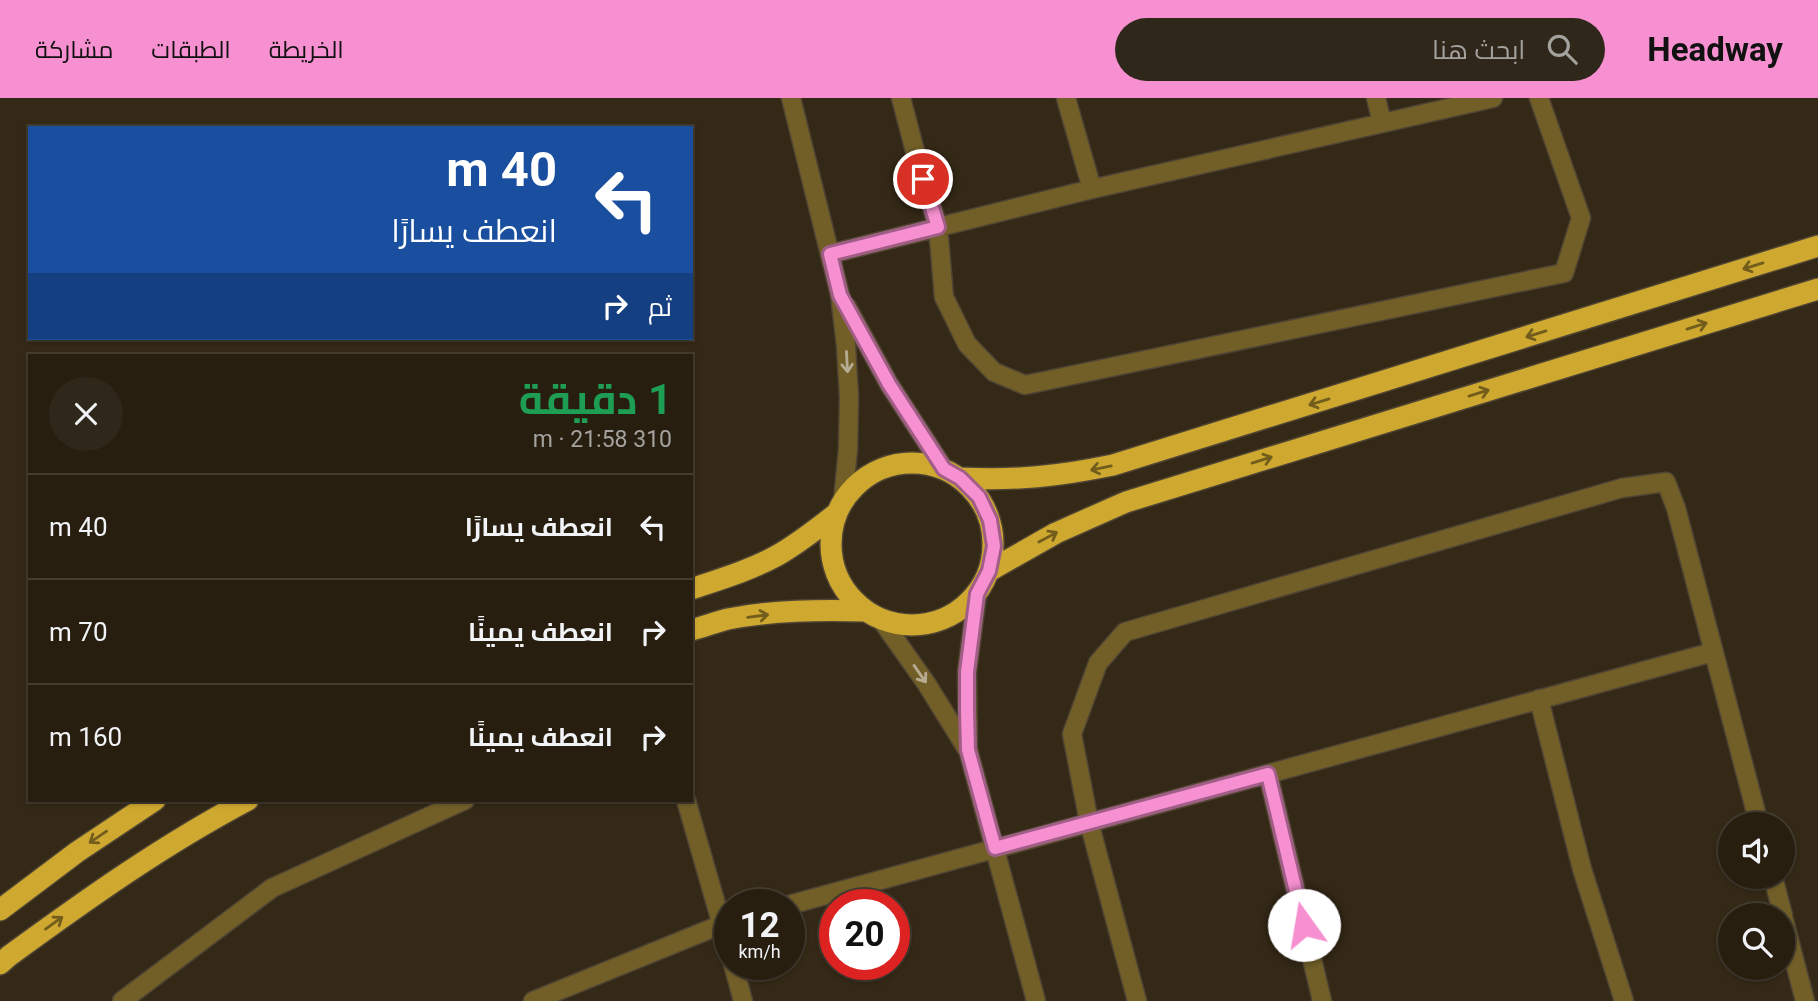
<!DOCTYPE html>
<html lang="ar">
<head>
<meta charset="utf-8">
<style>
	:root { --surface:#271e10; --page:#2f2719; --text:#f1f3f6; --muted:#a4a29f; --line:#433c30; --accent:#f690d0 }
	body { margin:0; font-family:Roboto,Cairo,sans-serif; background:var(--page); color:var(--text); direction:rtl; height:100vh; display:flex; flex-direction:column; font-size:26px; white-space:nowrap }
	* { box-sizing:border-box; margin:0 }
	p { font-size:23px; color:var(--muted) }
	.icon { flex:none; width:38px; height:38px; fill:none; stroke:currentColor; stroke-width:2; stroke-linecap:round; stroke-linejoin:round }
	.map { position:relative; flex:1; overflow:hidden; direction:ltr }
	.drawer { position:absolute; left:28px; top:256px; width:665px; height:448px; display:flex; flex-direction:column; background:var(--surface); border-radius:0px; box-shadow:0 2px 5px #0004,0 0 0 2px var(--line); direction:rtl }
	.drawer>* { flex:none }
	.hud { position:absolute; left:28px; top:28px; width:665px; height:214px; border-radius:0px; box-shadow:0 2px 5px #0004,0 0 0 2px var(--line); direction:rtl; background:#1a4fa0; color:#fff; overflow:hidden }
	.fabs { position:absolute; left:1718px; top:714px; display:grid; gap:14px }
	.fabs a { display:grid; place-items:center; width:77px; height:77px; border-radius:50%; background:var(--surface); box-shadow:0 2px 5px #0004,0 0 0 2px var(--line); font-size:35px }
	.speed { position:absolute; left:714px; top:791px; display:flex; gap:14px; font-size:35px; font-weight:700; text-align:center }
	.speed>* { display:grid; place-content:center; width:91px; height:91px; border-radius:50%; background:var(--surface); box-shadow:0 2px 5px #0004,0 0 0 2px var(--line); line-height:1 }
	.speed small { font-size:18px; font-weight:400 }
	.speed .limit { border:10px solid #d22; background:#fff; color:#111 }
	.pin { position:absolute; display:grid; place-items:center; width:60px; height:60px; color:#fff; margin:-30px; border:4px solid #fff; border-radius:50%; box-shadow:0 2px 7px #0007 }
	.me { position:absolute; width:77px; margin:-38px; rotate:347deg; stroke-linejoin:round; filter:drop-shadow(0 0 5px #0008) }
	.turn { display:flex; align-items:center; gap:24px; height:147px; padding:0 21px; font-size:32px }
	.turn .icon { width:91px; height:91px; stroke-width:2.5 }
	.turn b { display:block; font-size:49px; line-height:60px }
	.then { display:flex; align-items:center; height:66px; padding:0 21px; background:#0003; gap:14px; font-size:26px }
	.round { display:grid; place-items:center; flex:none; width:74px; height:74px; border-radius:37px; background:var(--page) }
	.head { display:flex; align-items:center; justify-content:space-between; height:119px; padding:0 21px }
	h1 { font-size:42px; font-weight:700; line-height:52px; color:#1e9e55 }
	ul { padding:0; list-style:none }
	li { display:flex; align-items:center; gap:21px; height:105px; padding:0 21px; border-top:2px solid var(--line) }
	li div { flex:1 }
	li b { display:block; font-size:26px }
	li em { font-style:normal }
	header { display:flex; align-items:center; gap:42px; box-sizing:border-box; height:98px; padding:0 35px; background:var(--accent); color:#111 }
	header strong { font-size:33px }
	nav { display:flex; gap:38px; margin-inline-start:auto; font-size:24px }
	.search { width:490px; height:63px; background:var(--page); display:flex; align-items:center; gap:18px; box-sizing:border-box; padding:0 24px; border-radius:38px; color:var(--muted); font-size:26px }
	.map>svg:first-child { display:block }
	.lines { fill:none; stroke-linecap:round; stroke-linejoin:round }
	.minor-casing { stroke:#4f4433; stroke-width:21 }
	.highway-casing { stroke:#4f4433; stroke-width:24 }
	.minor { stroke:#725f28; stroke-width:18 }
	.highway { stroke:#cea82f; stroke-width:21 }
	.oneway { stroke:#725d1c }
	.oneway2 { stroke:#b7ab91 }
	.route-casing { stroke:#a05e87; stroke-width:18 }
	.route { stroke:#f690d0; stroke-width:12 }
</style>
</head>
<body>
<header>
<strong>Headway</strong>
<div class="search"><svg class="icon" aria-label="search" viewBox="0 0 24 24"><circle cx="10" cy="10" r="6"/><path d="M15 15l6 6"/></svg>ابحث هنا</div>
<nav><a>الخريطة</a><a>الطبقات</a><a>مشاركة</a></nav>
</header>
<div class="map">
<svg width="1818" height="903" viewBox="0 0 1818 903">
	<rect width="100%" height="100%" fill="#342816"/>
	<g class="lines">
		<defs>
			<path id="minor" d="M791,0L840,197L846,248L849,299L848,351L843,402
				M901,0L916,57L938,129L944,199L967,246L994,274L1025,287L1564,175L1581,120L1539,0
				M1066,0L1092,91
				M1376,0L1382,25
				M830,156L1092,91L1493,0
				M847,209L889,286L944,371
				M977,496L967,574L968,652L1036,903
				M880,520L926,585L967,651
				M1539,601L1582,771L1624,903
				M1268,676L1322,903
				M686,702L730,855
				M1773,779L1783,817
				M789,807L1713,554
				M1783,819L1805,903
				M733,866L743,903
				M122,903L272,790L465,702
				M533,903L730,823
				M1137,903L1089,724L1072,636L1098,565L1125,534L1622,390L1666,384L1676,410L1759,726"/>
			<path id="highway" d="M831 446a81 81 0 1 1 162 0a81 81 0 1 1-162 0Z
				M960,380C1014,383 1060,378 1113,367L1818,148
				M989,473L1056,435L1126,404L1818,191
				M691,491C721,481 751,472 778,457C799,445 818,430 837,415
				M691,532C703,529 716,524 728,521C773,512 820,512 866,513
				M0,812L77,754L155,702
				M0,866L9,858C87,801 163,747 248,702"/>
		</defs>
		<use href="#minor" class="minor-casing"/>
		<use href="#highway" class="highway-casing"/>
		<use href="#minor" class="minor"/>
		<use href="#highway" class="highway"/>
	</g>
	<defs><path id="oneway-shaft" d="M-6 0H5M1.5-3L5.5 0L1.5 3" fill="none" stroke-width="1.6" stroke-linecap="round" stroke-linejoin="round" transform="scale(1.75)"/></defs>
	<g class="oneway">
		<use href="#oneway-shaft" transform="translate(1753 168) rotate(163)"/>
		<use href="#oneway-shaft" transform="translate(1697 228) rotate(-17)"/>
		<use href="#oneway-shaft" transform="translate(1536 236) rotate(163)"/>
		<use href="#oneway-shaft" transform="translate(1479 295) rotate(-17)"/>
		<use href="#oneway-shaft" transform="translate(1319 304) rotate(163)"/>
		<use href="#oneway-shaft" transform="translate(1262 362) rotate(-17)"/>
		<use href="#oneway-shaft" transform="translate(1101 370) rotate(168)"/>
		<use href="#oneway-shaft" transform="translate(1048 439) rotate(-28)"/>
		<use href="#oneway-shaft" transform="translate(758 518) rotate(-7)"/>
		<use href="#oneway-shaft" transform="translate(98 739) rotate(146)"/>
		<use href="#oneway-shaft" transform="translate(54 825) rotate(-36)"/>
	</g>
	<g class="oneway2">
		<use href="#oneway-shaft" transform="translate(847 264) rotate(87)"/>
		<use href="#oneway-shaft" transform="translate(920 576) rotate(55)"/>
	</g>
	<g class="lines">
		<defs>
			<path id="route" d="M923,81L938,129L830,156L840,197L889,286L944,371L960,380L979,399L990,422L994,448L989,473L977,496L967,574V613L968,652L995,750L1268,676L1304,827"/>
		</defs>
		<use href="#route" class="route-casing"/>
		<use href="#route" class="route"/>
	</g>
</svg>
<div class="fabs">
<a><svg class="icon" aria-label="sound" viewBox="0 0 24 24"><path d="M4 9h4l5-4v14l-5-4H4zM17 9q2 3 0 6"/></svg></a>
<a><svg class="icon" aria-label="search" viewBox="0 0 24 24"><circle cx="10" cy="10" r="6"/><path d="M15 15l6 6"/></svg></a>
</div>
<div class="speed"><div>12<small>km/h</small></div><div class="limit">20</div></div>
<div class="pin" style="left:923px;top:81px;background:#d93025"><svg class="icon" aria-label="arrive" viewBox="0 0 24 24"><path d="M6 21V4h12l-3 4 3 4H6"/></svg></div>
<svg class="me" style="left:1304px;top:827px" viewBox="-20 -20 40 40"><circle r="19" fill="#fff"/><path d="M0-13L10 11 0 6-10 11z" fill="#f690d0"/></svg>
<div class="hud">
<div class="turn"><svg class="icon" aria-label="left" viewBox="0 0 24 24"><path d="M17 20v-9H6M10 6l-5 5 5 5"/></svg><div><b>40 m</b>انعطف يسارًا</div></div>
<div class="then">ثم<svg class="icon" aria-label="right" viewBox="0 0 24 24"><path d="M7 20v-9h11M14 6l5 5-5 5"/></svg></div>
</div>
<section class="drawer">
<div class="head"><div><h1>1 دقيقة</h1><p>310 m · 21:58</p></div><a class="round"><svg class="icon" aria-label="close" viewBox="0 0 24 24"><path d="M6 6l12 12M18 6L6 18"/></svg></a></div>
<ul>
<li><svg class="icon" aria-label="left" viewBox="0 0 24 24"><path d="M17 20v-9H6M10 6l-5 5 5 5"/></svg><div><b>انعطف يسارًا</b></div><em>40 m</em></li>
<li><svg class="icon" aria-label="right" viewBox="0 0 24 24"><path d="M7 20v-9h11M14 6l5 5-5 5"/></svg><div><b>انعطف يمينًا</b></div><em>70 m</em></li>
<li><svg class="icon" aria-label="right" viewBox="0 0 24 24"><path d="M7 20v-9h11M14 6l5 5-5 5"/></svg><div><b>انعطف يمينًا</b></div><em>160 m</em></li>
</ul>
</section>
</div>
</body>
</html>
